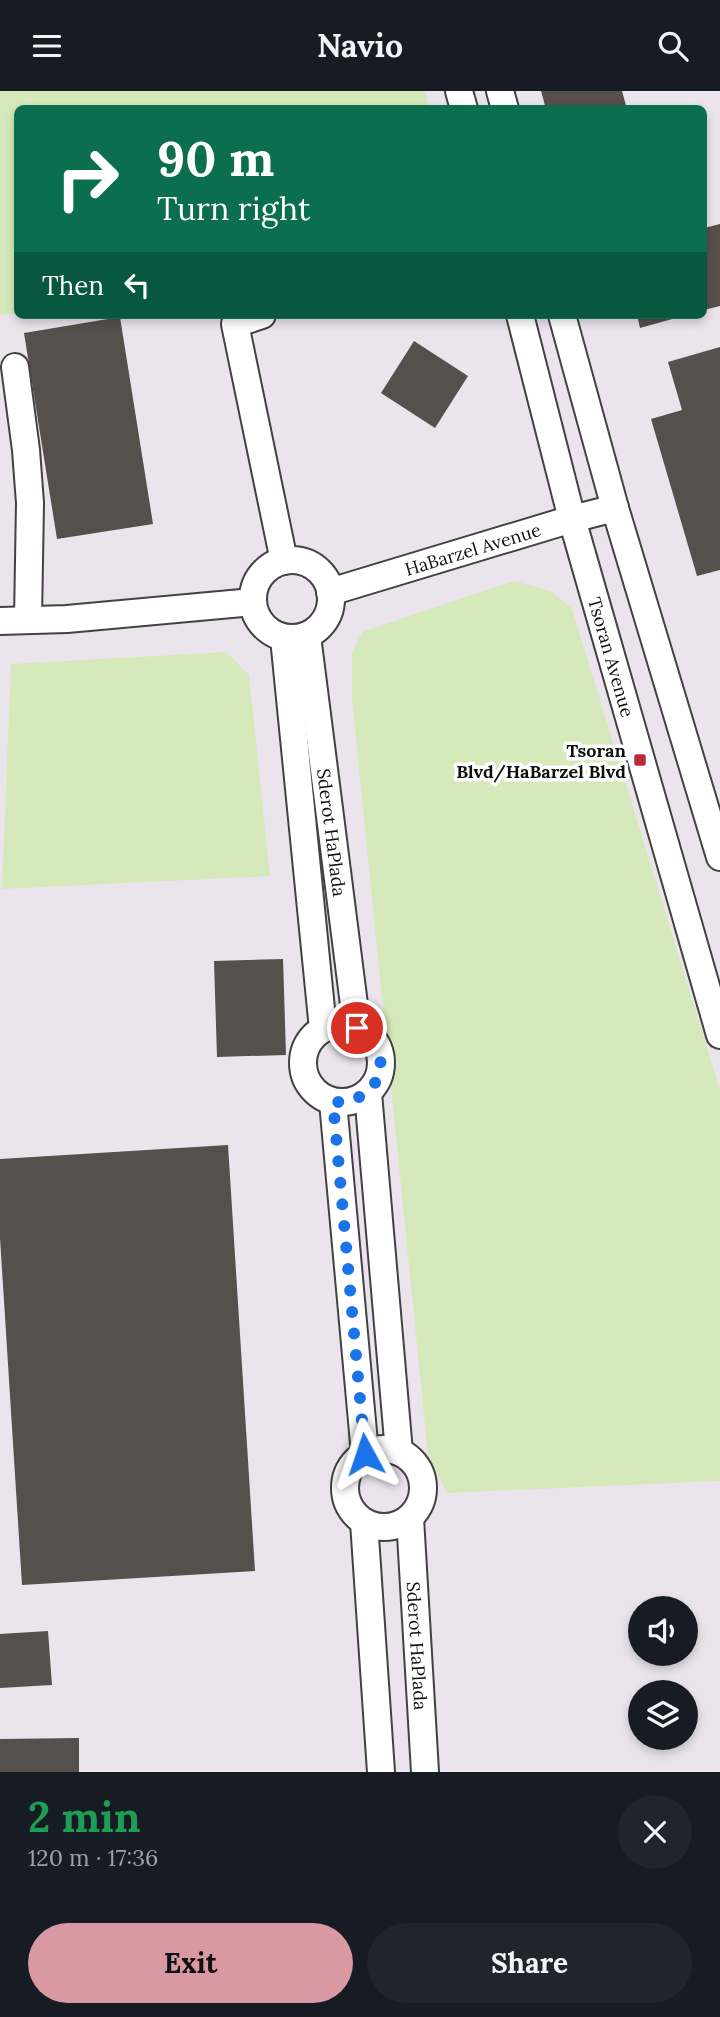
<!DOCTYPE html>
<html lang="en">
<head>
<meta charset="utf-8">
<style>
	:root { --surface:#171b24; --page:#20242c; --text:#f1f3f6; --muted:#9ea1a6; --accent:#d999a2 }
	body { margin:0; font-family:Lora,serif; background:var(--page); color:var(--text); height:100vh; display:flex; flex-direction:column; font-size:26px; white-space:nowrap }
	* { box-sizing:border-box; margin:0 }
	p { font-size:23px; color:var(--muted) }
	.icon { flex:none; width:38px; height:38px; fill:none; stroke:currentColor; stroke-width:2; stroke-linecap:round; stroke-linejoin:round }
	.map { position:relative; height:1681px; overflow:hidden }
	.sheet { display:flex; flex-direction:column; background:var(--surface); flex:1 }
	.sheet>* { flex:none }
	.hud { position:absolute; left:14px; top:14px; width:693px; height:214px; border-radius:10px; box-shadow:0 4px 10px #0003; background:#0b6e4f; color:#fff; overflow:hidden }
	.tools { position:absolute; left:628px; top:1505px; display:grid; gap:14px }
	.tools a { display:grid; place-items:center; width:70px; height:70px; border-radius:50%; background:var(--surface); box-shadow:0 4px 10px #0003; font-size:35px }
	.pin { position:absolute; display:grid; place-items:center; width:60px; height:60px; color:#fff; margin:-30px; border:4px solid #fff; border-radius:50%; box-shadow:0 2px 7px #0007 }
	.me { position:absolute; width:77px; margin:-38px; rotate:355deg; stroke-linejoin:round; filter:drop-shadow(0 0 5px #0008) }
	.turn { display:flex; align-items:center; gap:24px; height:147px; padding:0 28px; font-size:32px }
	.turn .icon { width:91px; height:91px; stroke-width:2.5 }
	.turn b { display:block; font-size:49px; line-height:60px }
	.then { display:flex; align-items:center; height:66px; padding:0 28px; background:#0003; gap:14px; font-size:26px }
	.round { display:grid; place-items:center; flex:none; width:74px; height:74px; border-radius:37px; background:var(--page) }
	.headline { display:flex; align-items:center; justify-content:space-between; height:119px; padding:0 28px }
	h1 { font-size:42px; font-weight:800; line-height:52px; color:#1e9e55 }
	.button { display:flex; gap:14px; margin-top:auto; padding:14px 28px }
	.button a { flex:1; height:80px; border-radius:42px; background:var(--accent); color:#111; font-size:28px; font-weight:800; line-height:80px; text-align:center }
	.button a+a { background:var(--page); color:var(--text) }
	header { display:flex; justify-content:space-between; align-items:center; height:91px; padding:0 28px; background:var(--surface); font-size:32px; font-weight:800 }
	.map>svg:first-child { display:block }
	.industrial { fill:#ebe4ed; fill-rule:evenodd }
	.green { fill:#d6e9bb }
	.building { fill:#574f4b }
	.lines { fill:none; stroke-linecap:round; stroke-linejoin:round }
	.minor-casing { stroke:#424242; stroke-width:30 }
	.minor { stroke:#fff; stroke-width:26 }
	.route { stroke:#1a73e8; stroke-width:12; stroke-dasharray:0 21.6 }
	.poi-dot { fill:#bc2a3b; stroke:#fff; stroke-width:2.5 }
	.labels { text-anchor:middle; dominant-baseline:central; stroke-width:7; stroke-linejoin:round; paint-order:stroke }
	.street-label { font-size:18px; fill:#0f0f0f; stroke:#fff }
	.poi-label { font-size:18px; font-weight:bold; fill:#0f0f0f; stroke:#fff; text-anchor:end }
</style>
</head>
<body>
<header><svg class="icon" aria-label="menu" viewBox="0 0 24 24"><path d="M4 6h16M4 12h16M4 18h16"/></svg>Navio<svg class="icon" aria-label="search" viewBox="0 0 24 24"><circle cx="10" cy="10" r="6"/><path d="M15 15l6 6"/></svg></header>
<div class="map">
<svg width="720" height="1681" viewBox="0 0 720 1681">
	<rect width="100%" height="100%" fill="#fffbf1"/>
	<path class="industrial" d="M0,0H720V1681H0ZM18,18H704V224H18ZM640,1517H686V1563H640ZM640,1601H686V1647H640Z"/>
	<path class="green" d="M0,0H425L429,17L18,18L17,222L0,224Z
		M514,490L551,500L572,518L720,999V1390L447,1402L428,1364L352,608V562L362,541Z
		M227,561L249,584L270,785L2,798L11,573Z"/>
	<path class="building" d="M541,0H622L627,18H546Z
		M720,133V215L704,219V137Z
		M637,224H683V225L640,237Z
		M120,226L153,433L57,448L24,242Z
		M414,250L468,285L435,337L381,302Z
		M720,256V479L697,485L651,328L682,319L668,271Z
		M283,868L286,964L217,966L214,870Z
		M228,1054L255,1480L22,1494L0,1147V1068Z
		M48,1540L52,1594L0,1597V1543Z
		M79,1647V1681H0V1648Z"/>
	<g class="lines">
		<defs>
			<g id="minor">
				<path d="M459,0L464,18"/>
				<path d="M500,0L505,18"/>
				<path d="M262,224L235,233L284,470"/>
				<path id="s1" d="M520,224L572,428L720,944"/>
				<path d="M562,224L615,417L720,766"/>
				<path d="M15,276L26,359L30,412L28,529"/>
				<circle cx="292" cy="508" r="39"/>
				<path id="s2" d="M330,501L572,428L615,417"/>
				<path d="M0,530L67,528L253,511"/>
				<path id="s3" d="M307,545L357,937"/>
				<path d="M284,547L323,938"/>
				<circle cx="342" cy="972" r="39"/>
				<path d="M368,1002L399,1361"/>
				<path d="M333,1011L365,1363"/>
				<circle cx="384" cy="1397" r="39"/>
				<path id="s4" d="M410,1427L425,1681"/>
				<path d="M364,1431L381,1681"/>
			</g>
		</defs>
		<use href="#minor" class="minor-casing"/>
		<use href="#minor" class="minor"/>
	</g>
	<g class="lines">
		<path class="route" d="M357,937C399,962 381,1013 333,1011L365,1363"/>
	</g>
	<rect class="poi-dot" x="633" y="662" width="14" height="14" rx="3.5"/>
	<g class="labels">
		<g class="street-label">
			<text stroke="none"><textPath href="#s2" startOffset="149">HaBarzel Avenue</textPath></text>
			<text stroke="none"><textPath href="#s1" startOffset="354">Tsoran Avenue</textPath></text>
			<text stroke="none"><textPath href="#s3" startOffset="198">Sderot HaPlada</textPath></text>
			<text stroke="none"><textPath href="#s4" startOffset="128">Sderot HaPlada</textPath></text>
		</g>
		<g class="poi-label">
			<text x="626" y="659">Tsoran<tspan x="626" dy="21">Blvd/HaBarzel Blvd</tspan></text>
		</g>
	</g>
</svg>
<div class="tools">
<a><svg class="icon" aria-label="sound" viewBox="0 0 24 24"><path d="M4 9h4l5-4v14l-5-4H4zM17 9q2 3 0 6"/></svg></a>
<a><svg class="icon" aria-label="layers" viewBox="0 0 24 24"><path d="M12 4l9 5-9 5-9-5zM3 14l9 5 9-5"/></svg></a>
</div>
<div class="pin" style="left:357px;top:937px;background:#d93025"><svg class="icon" aria-label="arrive" viewBox="0 0 24 24"><path d="M6 21V4h12l-3 4 3 4H6"/></svg></div>
<svg class="me" style="left:365px;top:1363px" viewBox="-20 -20 40 40"><path d="M0-17L14 15 0 8-14 15z" fill="#1a73e8" stroke="#fff" stroke-width="4"/></svg>
<div class="hud">
<div class="turn"><svg class="icon" aria-label="right" viewBox="0 0 24 24"><path d="M7 20v-9h11M14 6l5 5-5 5"/></svg><div><b>90 m</b>Turn right</div></div>
<div class="then">Then<svg class="icon" aria-label="left" viewBox="0 0 24 24"><path d="M17 20v-9H6M10 6l-5 5 5 5"/></svg></div>
</div>
</div>
<section class="sheet">
<div class="headline"><div><h1>2 min</h1><p>120 m · 17:36</p></div><a class="round"><svg class="icon" aria-label="close" viewBox="0 0 24 24"><path d="M6 6l12 12M18 6L6 18"/></svg></a></div>
<div class="button"><a>Exit</a><a>Share</a></div>
</section>
</body>
</html>
